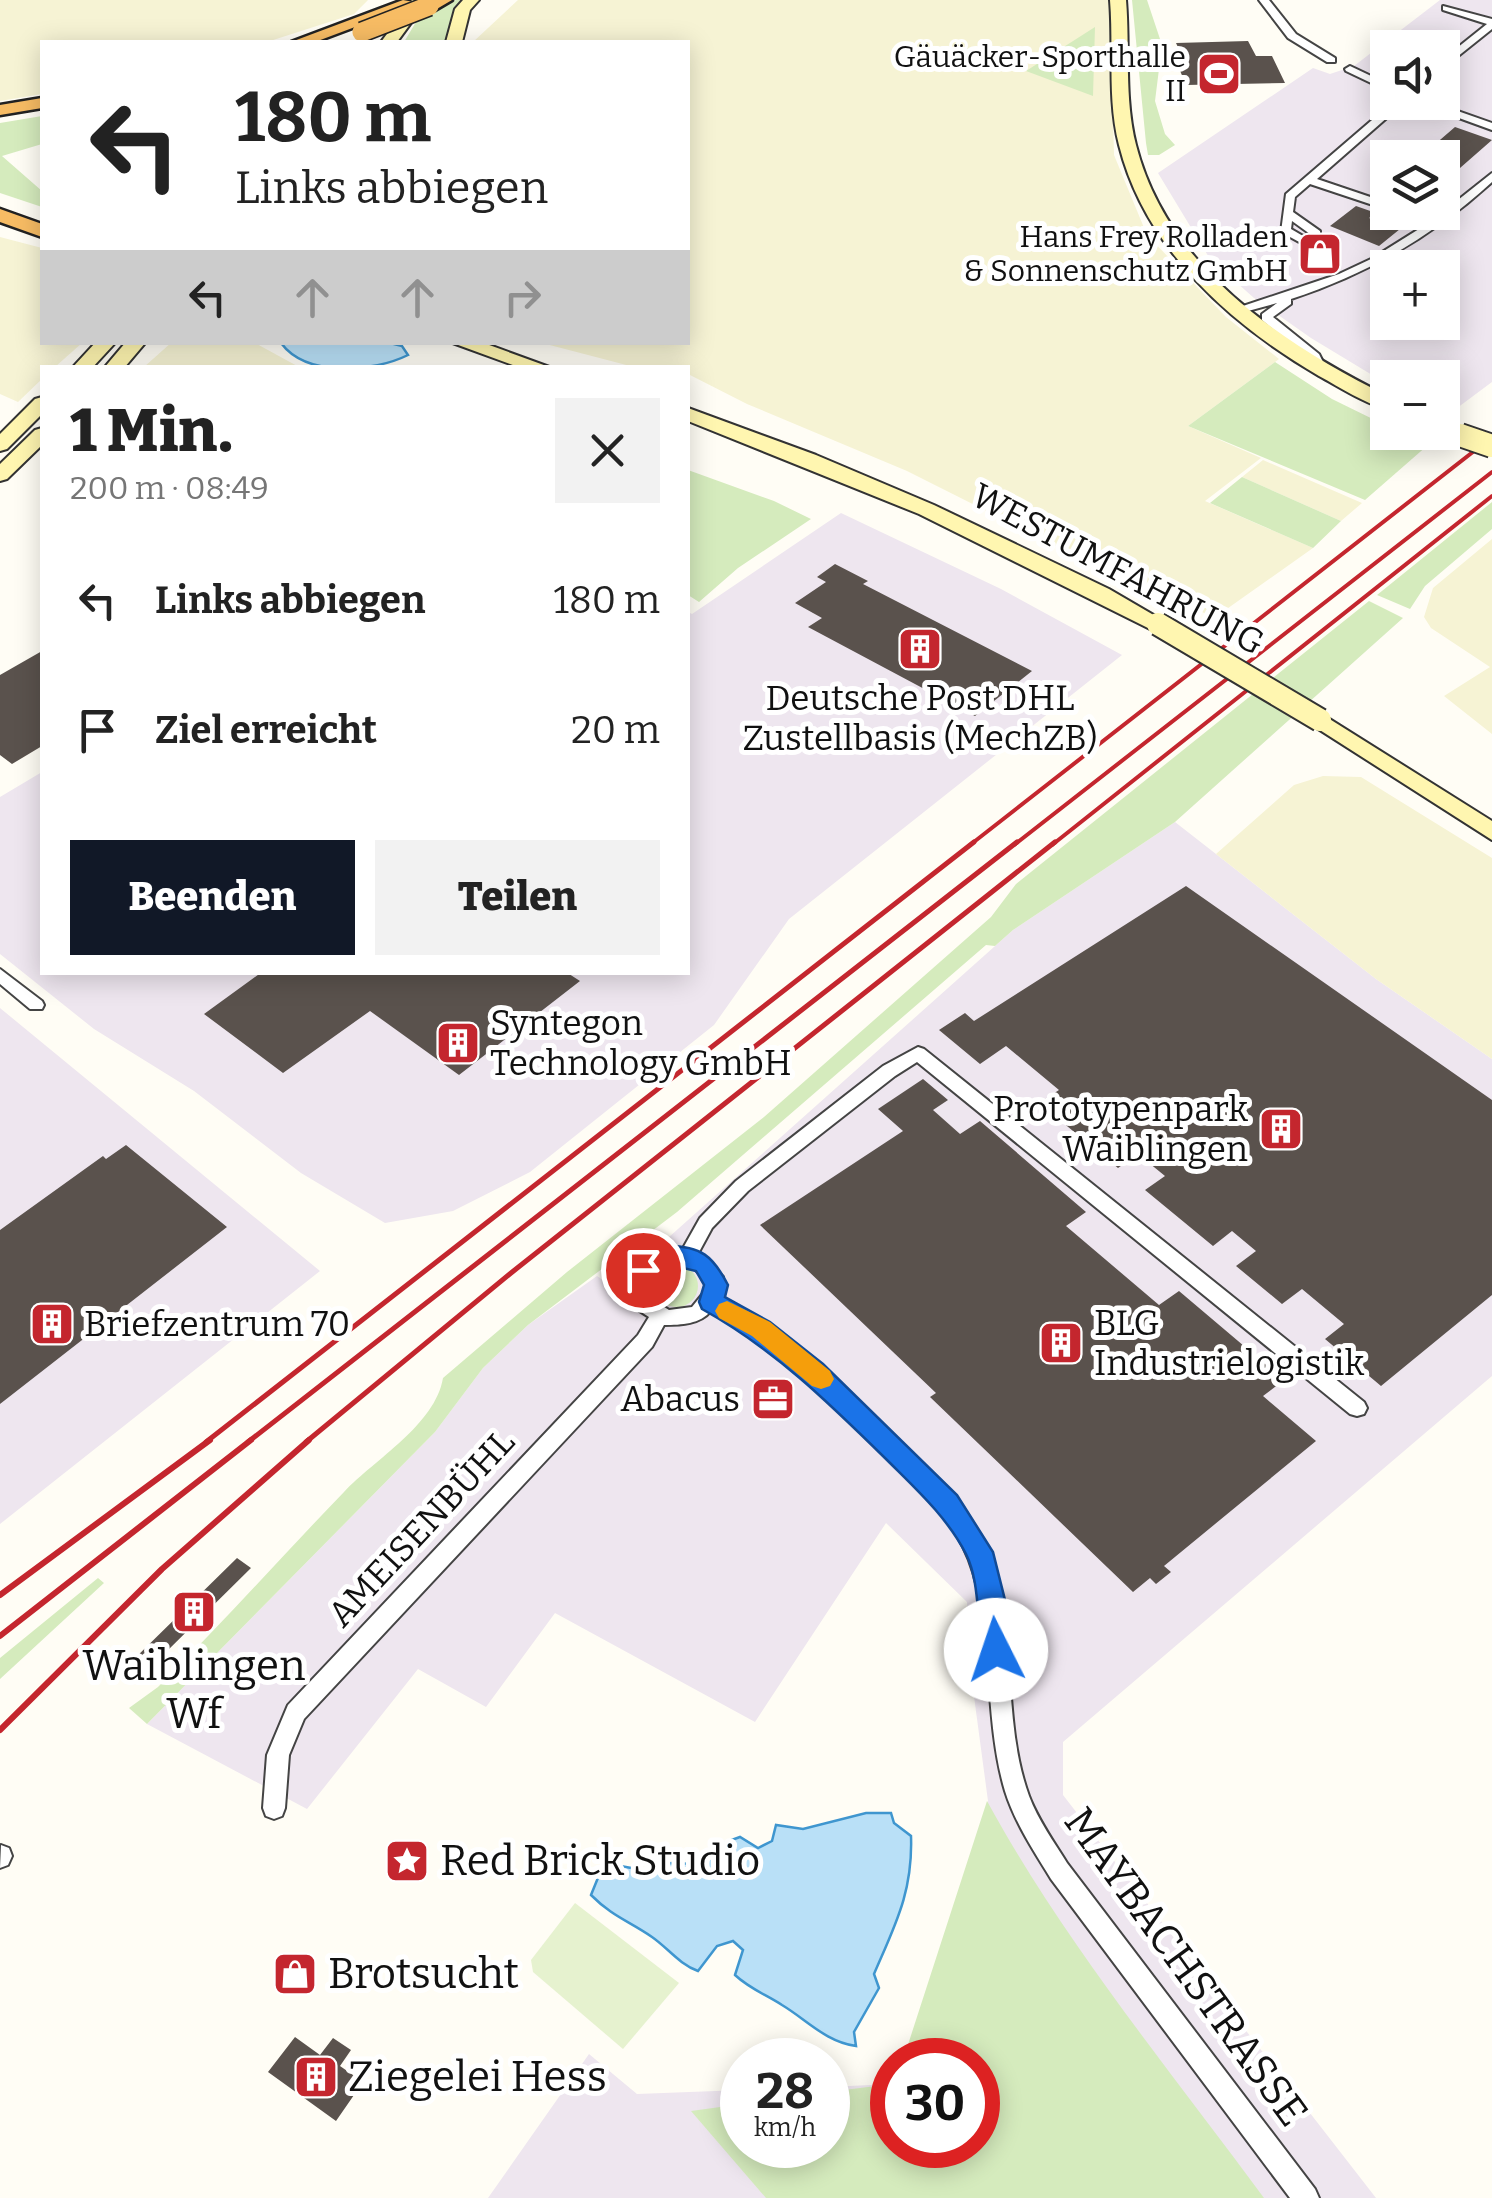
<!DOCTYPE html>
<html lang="de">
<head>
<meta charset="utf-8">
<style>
	:root { --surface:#fff; --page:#f2f2f2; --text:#222; --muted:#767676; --accent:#111827 }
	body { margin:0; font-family:Bitter,serif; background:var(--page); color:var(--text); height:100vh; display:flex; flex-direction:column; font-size:38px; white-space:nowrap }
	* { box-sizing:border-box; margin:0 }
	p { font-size:32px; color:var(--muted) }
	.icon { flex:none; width:55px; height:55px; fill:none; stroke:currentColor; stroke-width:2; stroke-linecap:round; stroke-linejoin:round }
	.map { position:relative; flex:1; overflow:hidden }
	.side { position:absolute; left:40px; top:365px; width:650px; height:610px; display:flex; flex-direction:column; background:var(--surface); border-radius:0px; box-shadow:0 5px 25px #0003 }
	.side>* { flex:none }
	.top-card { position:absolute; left:40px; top:40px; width:650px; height:305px; border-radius:0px; box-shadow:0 5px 25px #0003; background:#fff; color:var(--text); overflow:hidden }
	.buttons { position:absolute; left:1370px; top:30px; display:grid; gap:20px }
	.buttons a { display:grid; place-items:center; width:90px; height:90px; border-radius:0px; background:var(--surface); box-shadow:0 5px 25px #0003; font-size:50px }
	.speed { position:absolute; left:720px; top:2038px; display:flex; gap:20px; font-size:50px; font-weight:700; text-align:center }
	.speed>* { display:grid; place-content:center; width:130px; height:130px; border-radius:50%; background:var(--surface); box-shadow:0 5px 25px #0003; line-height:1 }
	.speed small { font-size:25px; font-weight:400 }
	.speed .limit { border:15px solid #d22; background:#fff; color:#111 }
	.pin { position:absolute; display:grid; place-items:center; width:85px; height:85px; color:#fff; margin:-42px; border:5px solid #fff; border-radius:50%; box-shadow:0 2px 10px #0007 }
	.me { position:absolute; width:110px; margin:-55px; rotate:356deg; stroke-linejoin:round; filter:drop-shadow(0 0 8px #0008) }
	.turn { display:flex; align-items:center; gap:35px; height:210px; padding:0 30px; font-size:45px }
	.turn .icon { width:130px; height:130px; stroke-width:2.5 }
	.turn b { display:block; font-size:70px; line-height:85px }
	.lanes { display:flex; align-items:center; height:95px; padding:0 30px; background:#0003; justify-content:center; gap:50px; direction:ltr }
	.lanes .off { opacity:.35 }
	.round { display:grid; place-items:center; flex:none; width:105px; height:105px; border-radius:0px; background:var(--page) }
	.head { display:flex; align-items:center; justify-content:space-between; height:170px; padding:0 30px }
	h1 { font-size:60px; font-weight:800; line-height:75px }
	.action { display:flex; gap:20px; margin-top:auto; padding:20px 30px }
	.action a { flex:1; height:115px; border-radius:0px; background:var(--accent); color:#fff; font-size:40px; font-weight:800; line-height:115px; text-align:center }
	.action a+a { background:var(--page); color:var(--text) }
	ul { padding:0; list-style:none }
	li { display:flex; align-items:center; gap:30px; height:130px; padding:0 30px }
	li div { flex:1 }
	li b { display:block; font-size:38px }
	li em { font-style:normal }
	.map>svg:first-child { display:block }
	.industrial { fill:#eee6ef; fill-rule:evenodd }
	.farmland { fill:#f6f3d4 }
	.green { fill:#d5ebbd }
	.pitch { fill:#e6f2cf }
	.water { fill:#b9e0f7; stroke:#3f96cf; stroke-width:2.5 }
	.building { fill:#5a524d }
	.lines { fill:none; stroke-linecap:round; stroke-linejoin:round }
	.minor-casing { stroke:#444; stroke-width:4 }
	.secondary-casing { stroke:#333; stroke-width:4 }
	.trunk-casing { stroke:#222; stroke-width:5 }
	.minor { fill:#fff; fill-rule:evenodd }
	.secondary { fill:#fff6b0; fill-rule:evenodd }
	.trunk { fill:#f7bc64; fill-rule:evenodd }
	.rail-far2 { stroke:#c4262e; stroke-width:4 }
	.rail-far1 { stroke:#c4262e; stroke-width:5 }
	.rail { stroke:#c4262e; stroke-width:6 }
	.secondary-bridge-casing { stroke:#333; stroke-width:26; stroke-linecap:butt }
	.trunk-bridge-casing { stroke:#222; stroke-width:22; stroke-linecap:butt }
	.secondary-bridge { stroke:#fff6b0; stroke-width:22 }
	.trunk-bridge { stroke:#f7bc64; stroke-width:19 }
	.route { fill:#1a73e8; stroke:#114b97; stroke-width:2.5 }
	.slow { fill:#f59e0b }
	.labels { text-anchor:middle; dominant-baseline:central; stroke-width:10; stroke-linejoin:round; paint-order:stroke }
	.far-poi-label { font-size:30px; fill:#111; stroke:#fff; text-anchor:end }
	.street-label { font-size:35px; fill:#111; stroke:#fff }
	.poi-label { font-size:35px; fill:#111; stroke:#fff; text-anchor:start }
	.near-poi-label { font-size:42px; fill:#111; stroke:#fff; text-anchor:start }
	.near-street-label { font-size:42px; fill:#111; stroke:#fff }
</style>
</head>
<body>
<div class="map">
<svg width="1492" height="2198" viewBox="0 0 1492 2198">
	<rect width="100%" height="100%" fill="#fffdf5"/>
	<path class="industrial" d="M1440,0H1492V382L1453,411L1443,407L1442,378H1388L1387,384L1311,338L1254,298L1210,259L1158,173L1313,68L1330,74L1354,66ZM1388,48H1442V102H1388ZM1388,158H1442V212H1388ZM1388,268H1442V322H1388Z
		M841,513L1001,589L1122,655L789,919L714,1025L530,1172L453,1211L385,1223L301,1173L194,1091L94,1029L0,954V797L42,772V972H688V612L692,614Z
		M1175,822L1376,979L1492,1059V1376L1063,1742V1795L1376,2198H488L589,2054L637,2094L742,2090V2145H828V2087L892,2084V2145H978V2060H905L988,1801L969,1659L967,1602L886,1523L755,1722L555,1613L486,1707L418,1669L307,1809L147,1724L435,1432L483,1368L528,1325L597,1276L613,1287L1013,930Z
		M0,1008L320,1271L0,1524Z"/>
	<path class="farmland" d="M0,0H368L354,14L267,42H42V94L0,101Z
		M518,0H1110L1114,155L1147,235L1226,317L1279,359L1188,426L1261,458L1205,501L1313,548L1214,618L1117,569H1102L907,471L747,404L688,374V368L634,367L542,343L688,342V42H473Z
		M0,237L42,248V342L82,343L55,367L42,368V379L18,402L0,394Z
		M172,342L255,343L299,367H144Z
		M1263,460L1362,503L1341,521L1242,477Z
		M1492,539V734L1444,696L1490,667L1431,628L1424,617L1433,588Z
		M1323,776L1361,777L1492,858V1059L1376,979L1216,854L1294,785Z"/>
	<path class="green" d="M456,0H464L452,14L446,42H404L419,17Z
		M1132,0H1147L1162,45L1155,101L1165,134L1175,145L1159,155H1148L1146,143Z
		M1095,27L1093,96L1026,71Z
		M42,116V144L2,156L42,191V207L0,193V123Z
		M1275,362L1332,399L1387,426L1388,432L1401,433L1428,445L1365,500L1188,426Z
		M688,470L774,501L811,519L738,568L699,602L688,595Z
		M1242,477L1341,521L1313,548L1210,503Z
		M1492,502V529L1425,586L1410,609L1377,595Z
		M1369,601L1403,618L1175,822L1013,930L995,946L986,945L677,1212L528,1325L483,1368L435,1432L147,1724L129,1708L158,1687C222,1624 281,1557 344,1492C375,1459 435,1425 443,1378L567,1272L764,1117L991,917L1016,884Z
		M656 1286a21 21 0 1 1 42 0a21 21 0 1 1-42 0Z
		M98,1578L104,1583L0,1679V1658Z
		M987,1801C1064,1942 1169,2069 1264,2198H766L691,2111L742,2104V2145H828V2092L892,2084V2145H978V2060H903Z"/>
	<path class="pitch" d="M575,1903L679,1983L623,2049L533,1972L531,1960Z"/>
	<path class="water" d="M281,343H390L402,346L408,355C374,372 307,378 281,343Z
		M866,1813H891L894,1823L911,1836C913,1892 895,1925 874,1974L879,1988L854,2032L856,2046C826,2042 807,2020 782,2005C765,1994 750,1989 735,1975L743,1950L733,1941L717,1946L698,1971C679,1964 668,1948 652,1937C627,1920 613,1917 591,1895L604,1863L653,1872L671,1863L695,1864L712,1847L740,1837L758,1848L772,1841L776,1825L803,1829Z"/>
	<path class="building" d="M1248,41L1256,56H1272L1285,83L1186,85L1176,61L1184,60L1176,43Z
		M1455,127L1492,140L1460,168L1442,162V158H1419Z
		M1356,206L1376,213L1369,218L1400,229L1379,246L1330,226Z
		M835,564L868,581L863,584L1032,671L975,716L808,627L822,618L795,603L826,582L817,577Z
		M42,651V746L12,764L0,755V675Z
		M1186,886L1492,1100V1295L1381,1386L1325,1339L1344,1324L1302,1289L1282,1304L1236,1266L1256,1251L1232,1231L1213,1246L1145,1190L1165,1176L1138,1154L1118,1168L1039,1103L1059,1090L1006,1046L980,1064L939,1030L965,1013L974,1021Z
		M262,972H566L580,981L459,1075L370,1011L283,1073L204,1014Z
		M923,1079L948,1100L933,1110L960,1134L980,1121L1086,1212L1066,1226L1159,1305L1179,1291L1284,1380L1263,1396L1316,1441L1164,1566L1171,1572L1156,1584L1150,1578L1133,1592L930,1397L936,1393L760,1225L903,1131L878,1109Z
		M126,1145L227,1227L0,1404V1230L103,1156L106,1159Z
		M237,1558L251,1568L163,1655L168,1660L153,1674L148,1679L129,1664Z
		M295,2037L320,2055L333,2038L351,2050L340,2066L363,2082L336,2121L268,2072Z"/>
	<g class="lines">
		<defs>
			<path id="minor" d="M1259,0H1269L1296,34L1335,58V62H1327L1288,38Z
				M1443,6L1492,19V29L1442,69V60L1487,24L1443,10Z
				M1350,66L1388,84V91L1346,71L1345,69Z
				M1393,102H1405L1317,179L1388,203V210L1310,184L1295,197L1293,212L1320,231V238L1301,243L1281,232L1286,194ZM1292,221L1310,234L1309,235L1303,236L1291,229Z
				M1415,102H1432L1492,123V130Z
				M1492,173V182C1433,236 1368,274 1291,299V304L1273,317L1319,354L1325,366L1323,369H1315L1310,359L1262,320V314L1277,303L1237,314L1231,310L1339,274L1371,259L1427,224L1399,212H1416L1434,219Z
				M0,969L42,1001L44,1005L42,1009H30L0,984Z
				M918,1047L924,1049L1364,1402L1367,1408L1364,1414L1357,1416L1350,1414L917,1062L895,1076L748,1191L712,1228L699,1252L723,1277L724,1293L722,1298C790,1339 849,1391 905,1447C922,1463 940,1479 954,1496C980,1527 996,1568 1002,1607C1013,1670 1007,1736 1029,1796C1038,1820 1054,1842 1067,1863L1315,2189L1319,2198H1290L1051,1879C1034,1851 1015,1823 1005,1791C984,1720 994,1643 973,1572C958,1521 919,1487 883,1451C830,1398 775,1350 711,1311C700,1324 682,1325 664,1325L652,1347L304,1719L289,1755L285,1808L282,1816L274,1819L266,1816L263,1808L267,1755L288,1705L638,1335L649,1317L635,1308L629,1287C635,1260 655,1247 682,1250L700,1218L736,1181L883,1066ZM668,1264L692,1266L705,1280V1291L692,1307L669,1310L650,1298V1277Z
				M1,1845L9,1848L12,1856L8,1865L0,1868Z"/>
			<path id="secondary" d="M412,0L427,1L397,42H381Z
				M463,0H479L470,10L462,42H446L455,9Z
				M1110,0H1126C1130,48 1124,98 1136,145C1167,267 1281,343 1388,396V410C1364,403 1341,388 1319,376C1230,324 1145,249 1119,145C1107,98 1114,48 1110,0Z
				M96,342H116L92,368H72Z
				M126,342H146L124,368H104Z
				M450,342H481L552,368H521Z
				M42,397V414L7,449L0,451V434L35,399Z
				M688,408L816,455L934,505L1109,589L1169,624L1166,629H1150L919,514L688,421Z
				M42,428V445L7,479L0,481V464L35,430Z
				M1320,713L1492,821V840L1312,725L1308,720L1312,715Z"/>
			<path id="trunk" d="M403,0L419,3L315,42H291Z
				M429,0H452L435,10H423L421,6Z
				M42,98V108L0,115V105Z
				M0,209L42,224V237L0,222Z"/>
		</defs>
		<use href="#minor" class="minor-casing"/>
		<use href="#secondary" class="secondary-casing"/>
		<use href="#trunk" class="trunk-casing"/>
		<use href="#minor" class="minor"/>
		<use href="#secondary" class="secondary"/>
		<use href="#trunk" class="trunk"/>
		<path class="rail-far2" d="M970,845L1492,437
			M1014,845L1492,472
			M1052,845L1492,496"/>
		<path class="rail-far1" d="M206,1442L974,842
			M248,1442L1017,842
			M306,1442L511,1273L1055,842"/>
		<path class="rail" d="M0,1595L210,1440
			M0,1636L251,1440
			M0,1730L162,1569L309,1440"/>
		<defs>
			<path id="secondary-bridge" d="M1460,435L1492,446
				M1158,624L1320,720"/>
			<path id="trunk-bridge" d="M362,32L429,6"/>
		</defs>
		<use href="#secondary-bridge" class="secondary-bridge-casing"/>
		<use href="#trunk-bridge" class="trunk-bridge-casing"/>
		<use href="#secondary-bridge" class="secondary-bridge"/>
		<use href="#trunk-bridge" class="trunk-bridge"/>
	</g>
	<path class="route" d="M668,1246C701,1246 713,1256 728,1285L725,1297L770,1322L823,1364L957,1495L993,1552L1008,1612L1010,1650L1006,1660L996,1663L987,1660C975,1633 982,1586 966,1554C947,1517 916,1489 887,1460C828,1402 774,1349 702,1309L699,1302L704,1285L696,1271L671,1265L643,1280L634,1277L631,1270L634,1264Z"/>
	<path class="slow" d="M727,1301L770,1322L830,1371L834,1379L830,1386L821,1389L812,1386L752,1336L719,1318L715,1311L719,1304Z"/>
	<defs>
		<symbol id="stadium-square" viewBox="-11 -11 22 22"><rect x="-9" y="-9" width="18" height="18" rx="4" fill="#c4262e" stroke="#fff"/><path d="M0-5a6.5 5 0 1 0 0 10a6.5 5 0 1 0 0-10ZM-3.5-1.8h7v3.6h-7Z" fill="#fff"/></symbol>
		<symbol id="shop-square" viewBox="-11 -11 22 22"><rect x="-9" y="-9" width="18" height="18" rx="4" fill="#c4262e" stroke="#fff"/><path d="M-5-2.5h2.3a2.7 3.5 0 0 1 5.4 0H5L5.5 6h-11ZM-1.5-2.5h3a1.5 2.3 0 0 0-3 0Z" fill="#fff"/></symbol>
		<symbol id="building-square" viewBox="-11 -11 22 22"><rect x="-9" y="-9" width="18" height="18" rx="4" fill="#c4262e" stroke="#fff"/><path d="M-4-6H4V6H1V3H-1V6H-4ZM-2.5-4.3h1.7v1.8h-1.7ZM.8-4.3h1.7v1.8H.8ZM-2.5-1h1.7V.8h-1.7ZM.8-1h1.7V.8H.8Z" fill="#fff"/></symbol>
		<symbol id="office-square" viewBox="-11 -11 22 22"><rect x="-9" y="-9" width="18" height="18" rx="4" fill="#c4262e" stroke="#fff"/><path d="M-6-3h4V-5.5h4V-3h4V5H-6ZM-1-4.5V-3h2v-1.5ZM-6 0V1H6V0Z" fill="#fff"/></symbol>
		<symbol id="sight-square" viewBox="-11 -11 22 22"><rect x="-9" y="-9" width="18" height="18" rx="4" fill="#c4262e" stroke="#fff"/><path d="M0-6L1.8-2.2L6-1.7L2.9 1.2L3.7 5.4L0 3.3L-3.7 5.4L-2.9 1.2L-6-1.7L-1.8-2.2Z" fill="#fff"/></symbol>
	</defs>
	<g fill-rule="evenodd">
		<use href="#stadium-square" x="1194" y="49" width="50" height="50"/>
		<use href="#shop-square" x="1295" y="229" width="50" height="50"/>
		<use href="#building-square" x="895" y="624" width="50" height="50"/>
		<use href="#building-square" x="433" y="1018" width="50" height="50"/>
		<use href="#building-square" x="1256" y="1104" width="50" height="50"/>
		<use href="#building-square" x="27" y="1299" width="50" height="50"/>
		<use href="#building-square" x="1036" y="1318" width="50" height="50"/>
		<use href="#office-square" x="748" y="1374" width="50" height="50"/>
		<use href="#building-square" x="169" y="1587" width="50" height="50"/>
		<use href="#sight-square" x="382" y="1836" width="50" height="50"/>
		<use href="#shop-square" x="270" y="1949" width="50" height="50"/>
		<use href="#building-square" x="291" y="2052" width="50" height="50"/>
	</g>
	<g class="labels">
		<g class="far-poi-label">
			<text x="1186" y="57">Gäuäcker-Sporthalle<tspan x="1186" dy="34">II</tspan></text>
			<text x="1288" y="237">Hans Frey Rolladen<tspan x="1288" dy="34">&amp; Sonnenschutz GmbH</tspan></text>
		</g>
		<g class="street-label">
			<text transform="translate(1118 569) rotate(28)">WESTUMFAHRUNG</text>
			<text transform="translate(421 1528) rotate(-47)">AMEISENBÜHL</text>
		</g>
		<g class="poi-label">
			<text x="920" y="698" text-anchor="middle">Deutsche Post DHL<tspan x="920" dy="40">Zustellbasis (MechZB)</tspan></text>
			<text x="490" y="1023">Syntegon<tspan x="490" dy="40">Technology GmbH</tspan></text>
			<text x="1248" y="1109" text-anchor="end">Prototypenpark<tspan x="1248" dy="40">Waiblingen</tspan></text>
			<text x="1094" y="1323">BLG<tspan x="1094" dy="40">Industrielogistik</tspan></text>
			<text x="84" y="1324">Briefzentrum 70</text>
			<text x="740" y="1399" text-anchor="end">Abacus</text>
		</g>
		<g class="near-poi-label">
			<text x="194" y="1666" text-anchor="middle">Waiblingen<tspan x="194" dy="48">Wf</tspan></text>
			<text x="440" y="1861">Red Brick Studio</text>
			<text x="328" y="1974">Brotsucht</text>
			<text x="348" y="2077">Ziegelei Hess</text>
		</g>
		<g class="near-street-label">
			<text transform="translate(1186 1967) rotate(54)">MAYBACHSTRASSE</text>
		</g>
	</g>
</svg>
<div class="buttons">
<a><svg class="icon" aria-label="sound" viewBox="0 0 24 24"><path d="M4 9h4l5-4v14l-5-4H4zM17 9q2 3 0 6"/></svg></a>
<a><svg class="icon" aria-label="layers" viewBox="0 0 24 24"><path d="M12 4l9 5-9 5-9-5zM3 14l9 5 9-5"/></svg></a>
<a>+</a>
<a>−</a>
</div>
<div class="speed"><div>28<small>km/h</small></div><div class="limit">30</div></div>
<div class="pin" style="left:643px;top:1270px;background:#d93025"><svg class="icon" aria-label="arrive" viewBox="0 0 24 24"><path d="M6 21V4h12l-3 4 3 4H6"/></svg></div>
<svg class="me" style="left:996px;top:1650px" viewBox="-20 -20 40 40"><circle r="19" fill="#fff"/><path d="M0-13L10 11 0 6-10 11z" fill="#1a73e8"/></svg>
<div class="top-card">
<div class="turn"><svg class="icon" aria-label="left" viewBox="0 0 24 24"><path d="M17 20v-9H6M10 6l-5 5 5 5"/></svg><div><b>180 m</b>Links abbiegen</div></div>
<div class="lanes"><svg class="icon" aria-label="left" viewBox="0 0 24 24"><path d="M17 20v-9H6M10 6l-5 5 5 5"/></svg><svg class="icon off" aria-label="ahead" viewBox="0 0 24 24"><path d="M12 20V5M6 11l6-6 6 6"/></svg><svg class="icon off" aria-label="ahead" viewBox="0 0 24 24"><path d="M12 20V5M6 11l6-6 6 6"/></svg><svg class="icon off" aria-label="right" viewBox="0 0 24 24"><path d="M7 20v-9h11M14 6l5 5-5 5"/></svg></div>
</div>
<section class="side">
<div class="head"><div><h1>1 Min.</h1><p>200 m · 08:49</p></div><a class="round"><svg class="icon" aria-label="close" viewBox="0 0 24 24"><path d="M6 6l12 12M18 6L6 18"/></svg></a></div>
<ul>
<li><svg class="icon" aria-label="left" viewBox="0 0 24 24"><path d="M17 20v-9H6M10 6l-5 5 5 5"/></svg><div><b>Links abbiegen</b></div><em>180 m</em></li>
<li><svg class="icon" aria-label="arrive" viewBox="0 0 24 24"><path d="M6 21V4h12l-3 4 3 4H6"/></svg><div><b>Ziel erreicht</b></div><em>20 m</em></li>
</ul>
<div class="action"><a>Beenden</a><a>Teilen</a></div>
</section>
</div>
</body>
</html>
